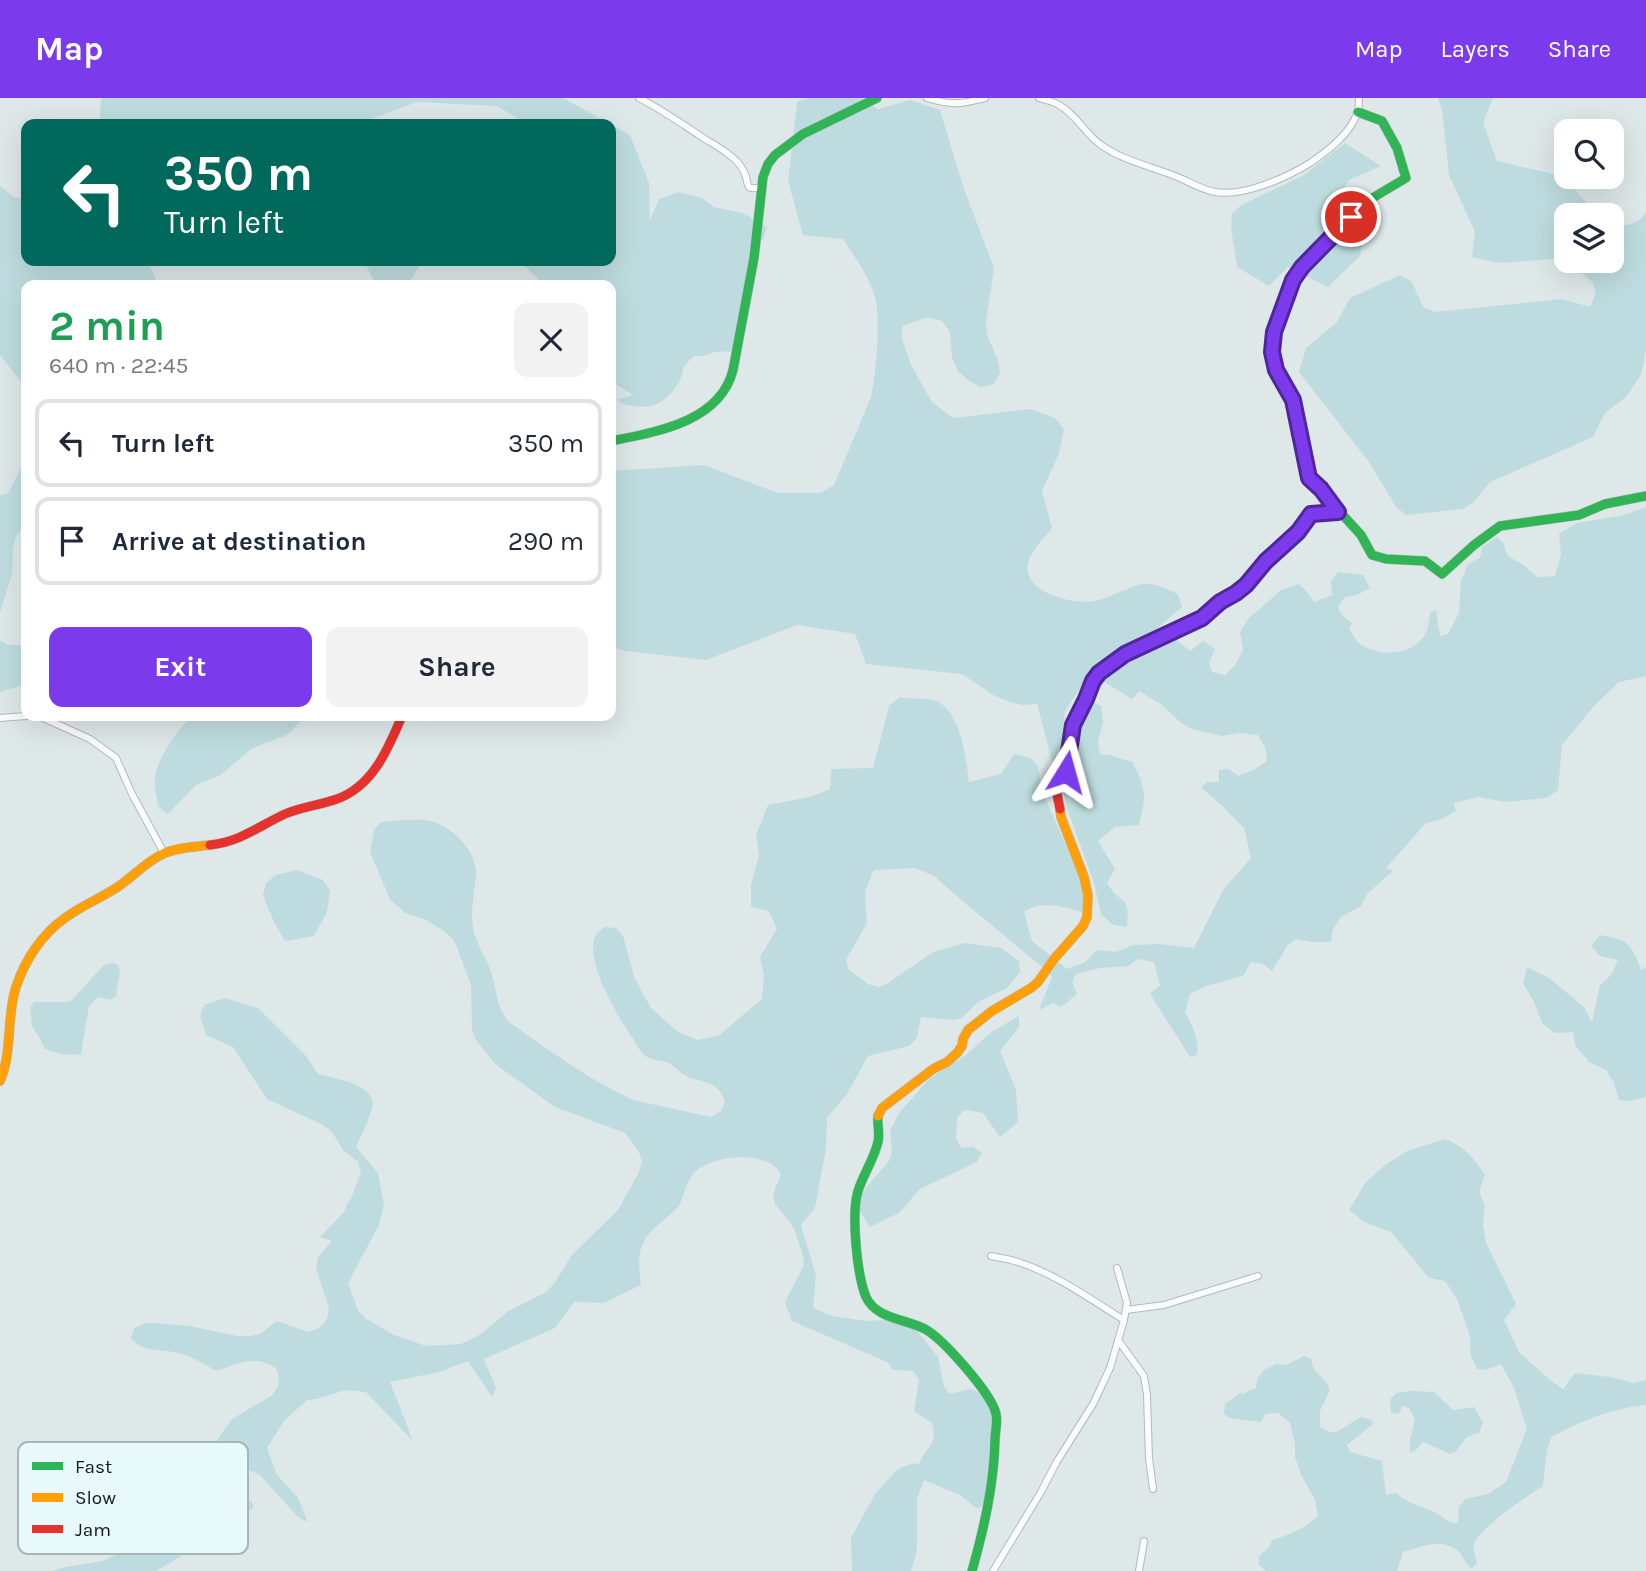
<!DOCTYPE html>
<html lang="en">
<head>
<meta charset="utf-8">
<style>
	:root { --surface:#fff; --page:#f2f2f3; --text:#1f2937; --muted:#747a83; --line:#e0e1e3; --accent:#7c3aed }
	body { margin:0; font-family:Karla,sans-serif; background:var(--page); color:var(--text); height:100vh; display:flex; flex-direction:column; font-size:26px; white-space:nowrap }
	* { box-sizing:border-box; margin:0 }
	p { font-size:23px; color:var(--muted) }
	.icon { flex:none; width:38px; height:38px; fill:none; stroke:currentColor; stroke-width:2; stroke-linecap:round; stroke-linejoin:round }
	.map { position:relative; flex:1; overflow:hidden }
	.drawer { position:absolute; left:21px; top:182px; width:595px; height:441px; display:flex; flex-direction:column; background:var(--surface); border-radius:14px; box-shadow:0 7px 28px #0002 }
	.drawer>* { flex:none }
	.guide { position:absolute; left:21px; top:21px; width:595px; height:147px; border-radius:14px; box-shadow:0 7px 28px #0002; background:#00695c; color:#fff; overflow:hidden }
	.controls { position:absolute; left:1554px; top:21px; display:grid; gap:14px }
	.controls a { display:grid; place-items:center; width:70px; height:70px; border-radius:14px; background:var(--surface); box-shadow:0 7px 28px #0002; font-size:35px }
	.pin { position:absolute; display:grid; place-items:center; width:60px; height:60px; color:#fff; margin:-30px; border:4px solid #fff; border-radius:50%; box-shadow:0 2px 7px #0007 }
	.me { position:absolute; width:77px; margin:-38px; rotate:8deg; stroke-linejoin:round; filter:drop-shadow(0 0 5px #0008) }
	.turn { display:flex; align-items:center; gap:24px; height:147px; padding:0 28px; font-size:32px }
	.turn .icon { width:91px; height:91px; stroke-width:2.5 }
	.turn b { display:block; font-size:49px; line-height:60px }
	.round { display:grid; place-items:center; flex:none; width:74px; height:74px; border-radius:14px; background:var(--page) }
	.overview { display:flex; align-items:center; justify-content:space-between; height:119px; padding:0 28px }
	h1 { font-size:42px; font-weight:700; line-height:52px; color:#1e9e55 }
	.cta { display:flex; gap:14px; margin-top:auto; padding:14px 28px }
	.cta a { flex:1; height:80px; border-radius:14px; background:var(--accent); color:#fff; font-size:28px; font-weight:700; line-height:80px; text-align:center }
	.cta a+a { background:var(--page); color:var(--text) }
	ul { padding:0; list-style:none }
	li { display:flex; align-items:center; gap:21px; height:88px; margin:0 14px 10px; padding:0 14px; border:4px solid var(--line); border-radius:14px }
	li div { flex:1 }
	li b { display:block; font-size:26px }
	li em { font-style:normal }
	header { display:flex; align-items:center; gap:42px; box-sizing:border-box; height:98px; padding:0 35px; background:var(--accent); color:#fff }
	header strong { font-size:33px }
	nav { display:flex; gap:38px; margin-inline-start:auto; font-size:24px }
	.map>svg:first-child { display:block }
	.green { fill:#bedcdf }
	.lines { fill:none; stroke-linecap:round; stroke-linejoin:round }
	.street-casing { stroke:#b2babb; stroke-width:8 }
	.fast-casing { stroke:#b2babb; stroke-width:10 }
	.slow-casing { stroke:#b2babb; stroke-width:10 }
	.jam-casing { stroke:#b2babb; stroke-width:10 }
	.street { stroke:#fafcfc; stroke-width:6 }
	.fast { stroke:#30b455; stroke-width:9 }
	.slow { stroke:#ff9f0a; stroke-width:9 }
	.jam { stroke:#e5322d; stroke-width:9 }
	.route-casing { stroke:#51269a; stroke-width:18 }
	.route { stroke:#7c3aed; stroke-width:12 }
	.key { fill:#e7f9fb; stroke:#a7b6b7; stroke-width:2 }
	.key-label { font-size:19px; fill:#111818 }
</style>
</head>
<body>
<header>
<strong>Map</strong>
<nav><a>Map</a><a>Layers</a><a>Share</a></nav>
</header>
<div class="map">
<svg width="1646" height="1473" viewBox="0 0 1646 1473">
	<rect width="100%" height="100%" fill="#dee8e9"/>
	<path class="green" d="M101,0H563L610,26H527L497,8L417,4L365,23L360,26H188L184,22L169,21L162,26H96L100,22Z
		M808,0H861L878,11L910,2L940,12L964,91L994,170L986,224L987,237L998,262L1000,275L993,287L980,289L968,282L958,273L952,260L950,234L942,223L928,219L902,228V241L911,267L932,304L953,320L1030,311L1055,320L1064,331L1059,356L1042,393L1052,430C1045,439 1029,455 1028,466C1023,495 1074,507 1095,503C1111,499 1126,490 1142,486C1155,484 1167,491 1178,496L1182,509L1162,526L1154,536L1095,568L1065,613L1062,657L1056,678L1037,606L1023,607L1010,604L995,598L962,576L866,566L855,536L797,527L706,562L626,553L611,548V373L704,367L778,395H820L834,387L871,299C876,278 881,219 875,199C869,178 855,160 843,141L803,137L788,83L797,4Z
		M1438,0H1493L1483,25L1497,63L1553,76L1576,93L1598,117H1566V161L1564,160L1499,165L1472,159L1475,134L1449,77L1442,12Z
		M611,27L630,37L649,85L650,122L659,101L678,94L702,100L714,109L743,115L767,129L763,142L751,144L753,151L742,205L739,213L735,253L714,254L703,258H694C690,262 685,266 683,271C682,274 682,278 680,282C665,309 649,313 620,305L618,301L633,297L611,283V187H545L519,163H581L591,165L592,163H611Z
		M1345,45L1381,68L1349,82L1333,111L1362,145L1360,158L1328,189L1288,169L1269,188L1237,169L1231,129L1232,116L1241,107L1304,77Z
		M0,88L14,99L26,101V163H148L158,187H26V290L0,257Z
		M1646,114V252L1641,277L1626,299L1605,315L1593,339L1490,384L1474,404L1463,411L1406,417L1396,409L1369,364L1299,274L1306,250L1337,224L1350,200L1400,177L1412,184L1423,209L1435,214L1562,201L1590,209L1596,195L1592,184L1568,163H1612V126C1626,129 1638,127 1646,114Z
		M364,163H423L407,187H376Z
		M26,361V426L16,438L13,451L12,476L0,514V398L8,395Z
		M1646,409V578L1619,584L1594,608L1562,647L1558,692L1546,700L1505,704L1478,699L1454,705L1456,713L1444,720L1425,726L1386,770L1393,773L1368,795L1361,808L1341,819L1333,831L1331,844H1312L1296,841L1287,848L1272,873L1263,866L1251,864L1243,878L1206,888L1190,896L1185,914C1192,927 1200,942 1197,957L1190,959L1150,896L1160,887L1154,864L1138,861L1128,868L1100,870L1076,876L1072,884L1077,896L1061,909L1053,905L1039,912L1052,879L1042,869L966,806L934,778L915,770L874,772L865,793L867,825L846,862L849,872L868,886L879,889L888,885L933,854L965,845L1001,850L1019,863L1020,874L1007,890L978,904L962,920L952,922L921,919L917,940L909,948L868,958L847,996L827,1020L826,1051L815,1110L801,1127L816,1177L813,1210L832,1218L866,1223L900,1221L918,1234L938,1259L944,1289L950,1296L970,1291L991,1299L997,1353L987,1407L976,1410L960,1397L924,1382L917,1401V1453L911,1473H852L851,1440L875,1396L898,1371L913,1365L919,1367C925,1347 938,1350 932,1325L914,1313L919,1282L913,1273L893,1272L887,1264L792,1223L785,1204L804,1167L803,1158L794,1130L775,1106L773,1096L781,1076C780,1075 776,1069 774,1068C755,1053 709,1058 693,1076C684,1087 685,1101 677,1110C664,1124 644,1133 640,1155C638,1165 640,1177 641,1187L604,1205L574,1204L555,1230L484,1261L496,1290L492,1299L468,1263L439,1274L390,1284L413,1343L366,1294L346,1292L316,1301L307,1302L284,1323L267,1350L277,1377L298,1400L308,1424L298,1419L260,1377L244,1370L231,1378L254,1408L239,1424L156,1473H52L66,1469L102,1463L144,1444L194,1390L206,1358L232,1321L271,1298L278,1289L279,1279L276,1270C254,1256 240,1265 217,1273C205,1267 194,1260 182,1256C164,1250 143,1256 131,1240L134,1230L145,1225H155L190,1228L237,1238H250L260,1236L277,1223L309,1234L319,1230L327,1221L329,1210L316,1171L318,1159L332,1143L320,1139L343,1115L353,1095L361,1075L358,1064L343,1052L332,1034L323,1027L267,1001L233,949L206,937L200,918L204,907L225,900L258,910L306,958L318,976C333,980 374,986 373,1007C372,1014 360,1041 356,1049L378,1075L384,1107L379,1127L348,1185L358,1212L365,1220L394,1237L426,1248L461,1246L481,1236L507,1214L546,1194L554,1186L571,1158L618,1112L639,1074L642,1063L639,1054L625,1035L555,1009L495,966L476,942L472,932L471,888L457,849L452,840L444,833L426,822L405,815L390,801L370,754L374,732L381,724C394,723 410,721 424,722C448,724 477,751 476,776C475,794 470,811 473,829C475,845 487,859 491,874C497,892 496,909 509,924C549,952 588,981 633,1002L711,1019L721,1013L725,1003C717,982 704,986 686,978C680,975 675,968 668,965C662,962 653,963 647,959C642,956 637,948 634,942C618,919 592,876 593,847C593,839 598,835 604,829L616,830L623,838L635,881L651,910L677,933L697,942L718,938L762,901L764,877L760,859L777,831L769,813L751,809V787L759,757L756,737L768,707L810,699L830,691L831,671L873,670L889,608L900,599C911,602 923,599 933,602C961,609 966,661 969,684L1001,676L1014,656L1031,660L1038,668L1042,693L1081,782L1085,799L1082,814C1063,809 1041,802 1024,814L1032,843L1067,871L1084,865L1097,852L1116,854L1133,847L1158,846L1194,850L1223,792L1251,760L1244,730L1222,708L1201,689L1207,684H1219V672L1228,671L1239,678L1253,672L1267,663L1265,649L1258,637L1240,635L1222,638L1192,631L1181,625L1162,607L1139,593L1132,601L1101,582L1119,566L1174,540L1190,553L1203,543L1215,551L1209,565L1212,574L1225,577L1235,567L1243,552L1240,534L1249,520L1281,492L1299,486L1308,495L1314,504L1332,497L1331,483L1338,474L1363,477L1370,490L1357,497L1345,499L1338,508L1341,516L1352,525L1349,531C1353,537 1357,545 1363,548C1381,558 1407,557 1421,542C1428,534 1429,525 1430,515L1436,512L1440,538L1448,536L1459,515L1461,483L1468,466L1480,460L1482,449L1497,439L1503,445L1508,458L1524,467L1537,479L1555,478L1561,457L1559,436L1577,425L1624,417Z
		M0,542L8,547H26V586L0,594Z
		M1091,603L1101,608L1103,625L1098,643L1100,656L1110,657L1132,664C1147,691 1146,698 1139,727L1115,729L1098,743L1115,771L1107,785L1114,795L1125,804L1128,814L1127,829L1113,827L1101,816L1094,785L1066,707L1063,692L1070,675L1078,627Z
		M191,618H304L289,636L251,651L221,677L196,687L168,716L158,708C157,699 154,689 155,680C157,658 178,634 191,618Z
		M297,772L323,782L330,793L327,814L314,838L285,843L275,826L265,803L263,797L266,785L276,777Z
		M1600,837C1628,842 1631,844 1641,872L1646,869V999L1629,1003L1619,1002L1614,985L1606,972L1589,964L1575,947L1573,934L1555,935L1542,925L1534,904L1523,885L1527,869L1549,880L1584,909L1592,924L1600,887L1612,876L1618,862L1600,858L1591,848Z
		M109,865L117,866L120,872L116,898L110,902L98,899L89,908L81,956L64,957L45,951L39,939L32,928L30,909L34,904H70L103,868Z
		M1019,918V929L1000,953L1016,992L1018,1024L1000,1039L983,1015L965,1012L957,1019L956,1041L962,1050L973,1049L982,1055L977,1064L920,1091L899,1115L870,1129L854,1104L889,1063L892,1053L890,1032L900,1014L929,981L966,957L990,935Z
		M1445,1041C1464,1048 1474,1060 1485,1077L1479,1094L1485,1107L1483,1126L1486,1145L1516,1206L1504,1222L1519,1254L1550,1282L1563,1291L1575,1275L1610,1279L1634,1285L1646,1282V1307C1612,1310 1581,1323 1551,1339L1547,1352L1543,1388C1528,1398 1476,1431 1474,1448C1473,1452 1476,1460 1477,1465L1472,1470C1464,1466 1464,1458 1458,1453C1438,1439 1424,1449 1403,1454L1397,1473H1266L1259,1467V1458L1270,1448L1272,1442C1289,1437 1305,1430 1318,1418L1315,1401L1301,1377L1295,1359V1346L1290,1325L1278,1315L1265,1316L1261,1324L1230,1320L1224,1316L1225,1306L1241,1294L1242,1296L1256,1290L1257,1281L1264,1272L1276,1266L1286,1267L1304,1258L1311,1261C1315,1281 1325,1276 1330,1292L1320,1313V1329L1330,1334H1336L1361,1319L1372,1322L1373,1326L1347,1347L1350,1354L1382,1363L1386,1397L1396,1395C1411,1408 1422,1407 1438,1416C1447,1421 1446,1425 1458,1425L1459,1409L1465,1401L1488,1396L1506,1384L1527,1331L1514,1290L1501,1266L1486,1272L1477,1271L1470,1255V1238L1457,1201L1445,1183L1429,1180L1391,1134L1364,1124L1349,1112L1366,1084L1385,1067L1407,1053Z
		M1410,1293L1434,1294L1453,1312L1474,1309L1483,1325L1479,1335L1467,1339L1456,1353L1450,1356L1423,1344L1416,1352L1410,1355V1342L1415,1321L1409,1310L1403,1308L1398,1316L1392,1315L1390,1311V1302L1396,1295Z"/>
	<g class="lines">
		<defs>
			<path id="street" d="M639,0C663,12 683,27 705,41C713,46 721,50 728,56C734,60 740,66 743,72C751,84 741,94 763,89
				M927,0C952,8 961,6 985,0
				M1039,0C1045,2 1053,3 1059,7C1076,16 1085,36 1101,47C1124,63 1150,68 1175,78C1188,83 1200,91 1215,94C1243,99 1286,80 1310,65C1328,53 1349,37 1357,16C1359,11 1359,5 1359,0
				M30,618H39L90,641L116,660L132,696L164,755
				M0,620L26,618
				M991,1158C1000,1160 1009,1161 1018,1164C1056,1176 1090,1201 1124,1222
				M1126,1212L1164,1207L1258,1178
				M1118,1242L1144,1278L1147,1297L1149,1360L1153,1391
				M993,1473L1041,1394L1056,1365L1093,1306L1110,1270L1124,1222L1127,1205L1117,1170
				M1139,1473L1144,1443"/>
			<path id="fast" d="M1358,14L1382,23L1397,50L1406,80L1364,105L1302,169L1293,182L1274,234L1272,254L1276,272L1293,302L1309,380L1361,437L1372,457L1386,461L1425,463L1442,476L1474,447L1500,428L1579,417L1605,406L1646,398
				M611,343C656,334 720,324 733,272L754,160L763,79L768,66L775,57L803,36L877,0
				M1168,536L1202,520L1220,504L1246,487L1266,463L1298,434L1311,416L1338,413
				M878,1018C877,1026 880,1036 878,1044C874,1061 863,1077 858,1093C851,1116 857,1177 866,1199C876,1221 906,1221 925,1231C943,1241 992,1296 996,1316C998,1324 995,1334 995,1342C994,1387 984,1430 972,1473"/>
			<path id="slow" d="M0,983C13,953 6,919 16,889C25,862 42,836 65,820C81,808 99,801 116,790C132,780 145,764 163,756C177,749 195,749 210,747
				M878,1018L882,1010L933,971L947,964L957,955L962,948L963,941L968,932L992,913L1031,890L1038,884L1054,861L1083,828L1087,819L1088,798L1084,779L1061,719L1060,711"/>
			<path id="jam" d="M1060,711L1057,696L1059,686L1068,666L1073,627L1093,583L1099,575L1125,556L1168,536
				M210,747C242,743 257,729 285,716C301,709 320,707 337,701C373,688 388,651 402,618"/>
		</defs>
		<use href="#street" class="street-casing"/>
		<use href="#fast" class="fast-casing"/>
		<use href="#slow" class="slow-casing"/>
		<use href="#jam" class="jam-casing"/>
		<use href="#street" class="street"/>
		<use href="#fast" class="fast"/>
		<use href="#slow" class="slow"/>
		<use href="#jam" class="jam"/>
	</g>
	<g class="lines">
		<defs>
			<path id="route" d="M1066,674L1073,627L1086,601L1093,583L1099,575L1125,556L1202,520L1220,504L1236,495L1246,487L1266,463L1298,434L1311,416L1338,414L1321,391L1309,380L1293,302L1276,272L1272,254L1274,234L1293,182L1302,169L1351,119"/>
		</defs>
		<use href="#route" class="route-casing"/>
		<use href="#route" class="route"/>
	</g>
	<rect x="18" y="1344" width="230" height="112" rx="10" class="key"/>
	<rect x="32" y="1364" width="31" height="8" fill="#30b455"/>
	<rect x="32" y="1395" width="31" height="9" fill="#ff9f0a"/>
	<rect x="32" y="1427" width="31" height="8" fill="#e5322d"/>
	<g class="key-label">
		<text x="75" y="1375">Fast</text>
		<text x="75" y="1406">Slow</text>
		<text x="75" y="1438">Jam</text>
	</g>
</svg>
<div class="controls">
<a><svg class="icon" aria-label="search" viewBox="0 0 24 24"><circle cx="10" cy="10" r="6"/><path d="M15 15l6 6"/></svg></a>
<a><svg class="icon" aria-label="layers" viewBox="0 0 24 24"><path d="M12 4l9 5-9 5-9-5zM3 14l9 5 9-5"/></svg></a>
</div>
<div class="pin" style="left:1351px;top:119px;background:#d93025"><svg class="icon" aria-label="arrive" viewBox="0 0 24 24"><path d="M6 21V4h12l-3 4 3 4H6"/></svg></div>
<svg class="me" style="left:1066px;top:674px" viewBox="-20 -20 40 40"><path d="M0-17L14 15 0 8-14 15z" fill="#7c3aed" stroke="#fff" stroke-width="4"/></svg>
<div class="guide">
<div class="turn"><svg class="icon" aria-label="left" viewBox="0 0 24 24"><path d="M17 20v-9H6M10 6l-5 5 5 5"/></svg><div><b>350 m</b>Turn left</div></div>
</div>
<section class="drawer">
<div class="overview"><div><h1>2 min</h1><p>640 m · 22:45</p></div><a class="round"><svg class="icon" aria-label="close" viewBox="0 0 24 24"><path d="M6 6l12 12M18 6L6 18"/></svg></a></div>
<ul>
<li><svg class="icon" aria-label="left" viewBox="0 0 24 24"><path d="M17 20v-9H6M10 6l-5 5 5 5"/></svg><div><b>Turn left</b></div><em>350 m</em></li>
<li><svg class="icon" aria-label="arrive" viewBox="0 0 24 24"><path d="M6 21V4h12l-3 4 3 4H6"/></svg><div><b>Arrive at destination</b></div><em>290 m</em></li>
</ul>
<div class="cta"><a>Exit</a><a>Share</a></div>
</section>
</div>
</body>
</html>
